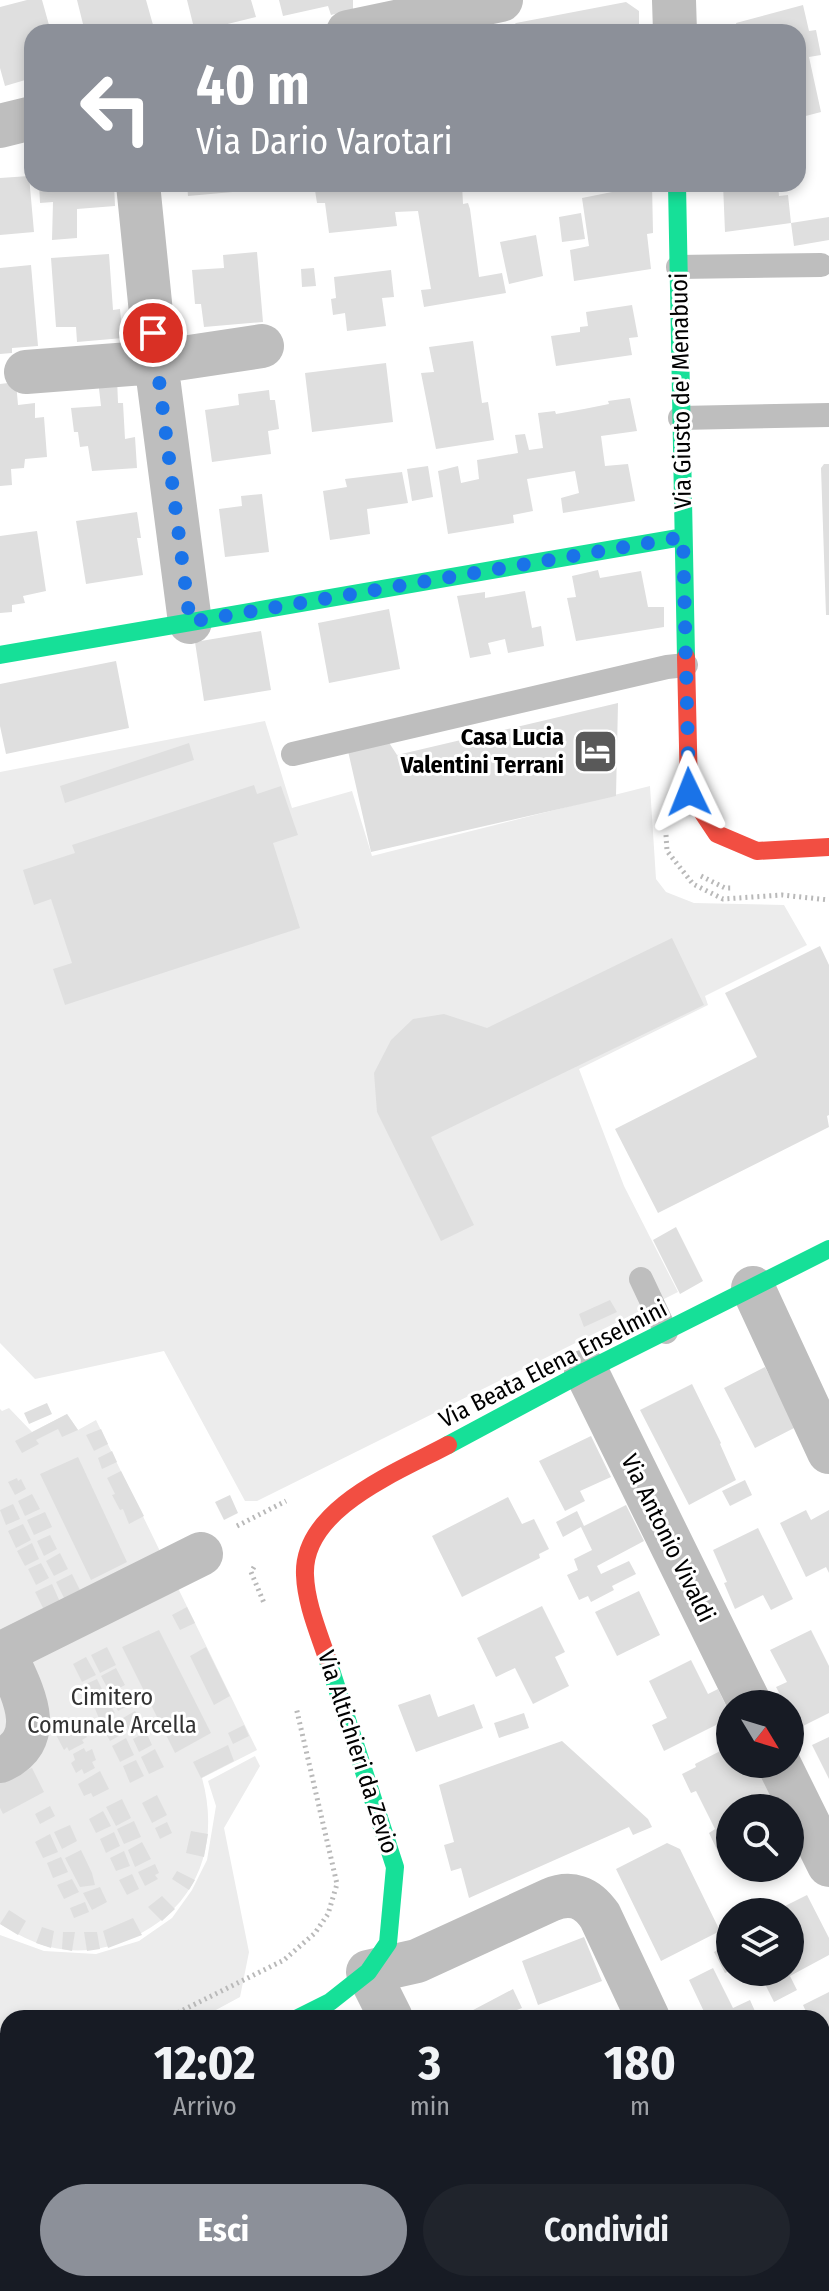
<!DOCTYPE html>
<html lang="it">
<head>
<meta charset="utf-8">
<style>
	:root { --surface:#171b24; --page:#20242c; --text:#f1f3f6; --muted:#9ea1a6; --accent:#8c9099 }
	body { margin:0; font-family:"Fira Sans Condensed",sans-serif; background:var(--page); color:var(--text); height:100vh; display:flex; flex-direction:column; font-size:30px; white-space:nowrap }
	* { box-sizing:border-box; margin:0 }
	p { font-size:26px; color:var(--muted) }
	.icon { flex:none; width:44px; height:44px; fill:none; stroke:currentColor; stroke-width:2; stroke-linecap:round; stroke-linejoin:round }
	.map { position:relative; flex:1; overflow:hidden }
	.details { position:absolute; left:0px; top:2010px; width:830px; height:282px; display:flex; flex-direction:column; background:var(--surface); border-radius:24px 24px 0 0; box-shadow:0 4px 12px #0003 }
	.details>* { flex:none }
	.banner { position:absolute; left:24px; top:24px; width:782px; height:168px; border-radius:24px; box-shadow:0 4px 12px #0003; background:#8c9099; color:#fff; overflow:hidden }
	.needle { width:52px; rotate:128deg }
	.buttons { position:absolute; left:716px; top:1690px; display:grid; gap:16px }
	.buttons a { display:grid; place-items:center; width:88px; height:88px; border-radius:50%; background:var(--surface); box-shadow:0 4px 12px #0003; font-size:40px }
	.pin { position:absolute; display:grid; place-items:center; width:68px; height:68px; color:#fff; margin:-34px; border:4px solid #fff; border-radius:50%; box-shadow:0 2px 8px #0007 }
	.me { position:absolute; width:88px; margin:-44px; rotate:358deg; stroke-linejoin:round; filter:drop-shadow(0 0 6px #0008) }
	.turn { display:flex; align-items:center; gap:28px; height:168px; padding:0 40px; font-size:36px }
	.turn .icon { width:104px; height:104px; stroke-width:2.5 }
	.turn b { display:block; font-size:56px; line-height:68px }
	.eta { display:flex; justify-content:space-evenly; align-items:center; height:136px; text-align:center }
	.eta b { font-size:48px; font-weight:700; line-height:56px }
	.cta { display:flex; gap:16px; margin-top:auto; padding:16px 40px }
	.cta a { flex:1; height:92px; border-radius:48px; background:var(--accent); color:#fff; font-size:32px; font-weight:700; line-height:92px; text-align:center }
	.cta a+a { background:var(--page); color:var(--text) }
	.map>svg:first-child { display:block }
	.green { fill:#ececec }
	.building { fill:#dfdfdf }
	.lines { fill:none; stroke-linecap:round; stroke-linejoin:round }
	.path { stroke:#b9b9b9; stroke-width:5; stroke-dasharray:2 4; stroke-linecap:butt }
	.lane { stroke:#bebebe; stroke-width:24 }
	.street { stroke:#bebebe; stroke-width:44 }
	.fast { stroke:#16e098; stroke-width:18 }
	.jam { stroke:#f24e42; stroke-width:18 }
	.route { stroke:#1a73e8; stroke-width:14; stroke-dasharray:0 25.2 }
	.labels { text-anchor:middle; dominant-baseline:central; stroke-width:6; stroke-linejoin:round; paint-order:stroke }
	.street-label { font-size:24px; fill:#000; stroke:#fff }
	.poi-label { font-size:24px; font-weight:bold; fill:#000; stroke:#fff; text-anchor:end }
	.park-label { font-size:24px; fill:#333; stroke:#fff }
</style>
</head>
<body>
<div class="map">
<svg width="829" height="2291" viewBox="0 0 829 2291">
	<rect width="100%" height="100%" fill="#fff"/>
	<path class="green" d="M265,721L292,808L352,791L372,856L650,786L656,879L666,892L694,903L784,905L807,945L705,996L708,1005L579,1069L624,1186L678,1292L257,1501H245L164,1351L35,1379L0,1343V772Z
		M9,1408L32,1432L67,1414L78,1430L96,1420L257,1750L202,1778C222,1850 193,1915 122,1942C98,1951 75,1953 50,1947C32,1943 16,1933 0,1924V1409L2,1411Z
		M255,1756L260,1766L224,1828L249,1952L240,1997L201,2018H8V2116L0,2120V1935L44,1951L96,1954L139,1941L172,1918L192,1890L207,1860L216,1806L208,1781Z"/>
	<path class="building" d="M27,0H42L51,32H32V78L5,86L0,68V7Z
		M77,0H146L155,32H85Z
		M187,0H251L256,17L195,32Z
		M279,0H353V9L331,15L328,6L283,16Z
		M626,2L639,11V32H506L516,23Z
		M803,5L809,31L816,30L821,55L809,57L821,112L798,118V32H738L736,23Z
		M29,176L34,232L0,235V178Z
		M39,184H114L115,206L77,209V238L52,240L53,202L40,203Z
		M187,184H254L255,190L188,196Z
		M314,184H462L463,204L468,203L470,209L479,277L502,273L506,293L424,307L421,290L431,289L418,211L395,212L397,226L329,233L325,203H317Z
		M652,184L653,233L647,234L651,269L574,281L570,250L589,246L582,198Z
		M723,184H778L779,196L788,195L791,223L725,232Z
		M581,213L585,239L562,242L559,217Z
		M829,217V240L794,246L791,223Z
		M536,235L543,276L509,284L500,242Z
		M257,252L263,322L204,327L201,304H195L192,270L224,268L223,255Z
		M109,254L113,310L120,309L123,338L77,342L76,327H56L51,258Z
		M31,265L38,346L12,348V353L0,354V268Z
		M314,268L316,286L302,287L301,269Z
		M391,270L394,297L382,298L386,326L347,331L345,313L333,315L331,299L336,298L334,277Z
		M632,305L638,337L629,338L632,355L556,366L551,336L580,332V327L588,326L586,312Z
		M473,341L482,403L488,402L494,440L436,449L421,373L434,372L429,347Z
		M386,363L393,422L312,432L305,373Z
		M117,378L118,403H123L125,439L135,437L137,468L92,471L88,446L80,447L78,432H74L71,408L101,406L98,380Z
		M16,382L18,405L35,403V418L44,417L47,457L25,459L24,468L11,469L12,485L0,486V384Z
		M269,390L270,400H275L279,429L268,431L271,454L212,462L205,410L239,405L238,394Z
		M630,398L637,431L601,436L605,466L628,464L635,501L563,513L561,498L579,493L575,471L527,479L533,511L513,515L514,523L448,534L438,471L458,466L461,483L479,479L477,460L518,453L515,435L525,434L529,450L543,448L538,413L555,411L556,414L584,409L609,404L608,401Z
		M824,464H829V615H826L821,468Z
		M428,466L433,497L412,501L407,469Z
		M402,472L408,503L367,509L370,534L330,540L323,491L347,487L345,479Z
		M262,494L269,552L225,557L219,509L242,506L241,496Z
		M137,512L141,538H137L143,575L86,584L76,521Z
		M37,531L46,591L23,596L25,603L12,605V612L0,613V536Z
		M598,570L600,578L641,571L648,607H664V627L576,641L567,598L576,597L572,576Z
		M525,591L532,628L541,626L544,646L508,653L505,639L488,643L491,654L470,658L457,596L485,592V598Z
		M389,609L400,669L329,683L318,623Z
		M261,631L271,690L204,701L195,642Z
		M116,661L129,728L6,754L0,726V684Z
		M618,703L616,796L371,852L348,751L388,741L397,755Z
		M189,743L194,760L65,803L60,786Z
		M254,785L257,794L281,786L298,835L273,843L300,928L65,1005L53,969L72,963L51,899L34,905L23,870L75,853L72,845Z
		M672,938L704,1005L431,1137L474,1225L441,1241L377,1112L374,1073L391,1040L413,1019L444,1014L487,1028Z
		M820,946L829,965V1115L827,1116L829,1127L658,1213L615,1129L757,1057L725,993Z
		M676,1227L703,1281L680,1294L653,1240Z
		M610,1300L617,1312L584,1327L579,1314Z
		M765,1367L796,1427L755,1448L724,1388Z
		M692,1384L721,1443L720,1444L736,1480L689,1505L640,1410Z
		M47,1403L52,1414L29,1424L24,1413Z
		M67,1414L78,1430L62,1437L58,1429L36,1440L39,1444L22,1453L15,1441Z
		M101,1429L108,1444L94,1451L86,1435Z
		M591,1436L611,1477L580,1491L585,1501L565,1511L539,1461Z
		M112,1451L117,1462L102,1469L98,1458Z
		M78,1457L127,1562L91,1580L40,1474Z
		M121,1471L144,1516L129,1524L123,1509L120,1510L112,1495L115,1494L107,1478Z
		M17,1478L18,1481L21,1479L26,1489L15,1495L8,1482Z
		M745,1480L752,1495L730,1506L722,1491Z
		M32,1494L40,1509L25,1516L18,1501Z
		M230,1495L238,1513L224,1520L215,1502Z
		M508,1497L522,1524L534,1519L549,1549L539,1554L540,1558L462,1597L432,1536Z
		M13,1504L20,1519L6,1525L0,1510Z
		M626,1505L644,1541L597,1566L601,1574L629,1561L636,1574L612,1586L614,1590L591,1602L588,1596L579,1600L567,1575L578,1570L574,1559L592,1550L581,1527L563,1537L556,1522L577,1511L584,1526Z
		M806,1510L811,1520L829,1510V1573L826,1567L806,1577L780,1523Z
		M45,1512L52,1527L34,1535L27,1520Z
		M23,1524L31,1540L16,1548L8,1531Z
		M758,1528L793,1599L771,1610L763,1595L735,1609L724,1583L727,1582L713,1550Z
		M50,1535L57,1549L44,1556L37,1541Z
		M32,1543L39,1559L25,1566L17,1551Z
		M60,1553L68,1569L54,1576L46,1561Z
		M41,1563L49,1578L36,1585L28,1569Z
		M72,1574L80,1590L64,1598L56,1582Z
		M52,1584L60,1602L44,1610L35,1592Z
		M639,1591L660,1635L617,1656L595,1612Z
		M542,1606L565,1652L555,1657L569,1686L533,1704L515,1668L496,1677L477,1638Z
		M187,1607L195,1623L180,1630L172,1615Z
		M159,1630L211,1733L175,1753L122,1647Z
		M811,1630L829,1666V1713L797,1729L790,1714V1704H785L776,1687L787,1682L770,1650Z
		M107,1647L116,1665L100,1673L91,1655Z
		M206,1647L230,1696L214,1705L190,1656Z
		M86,1657L96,1675L82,1682L73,1664Z
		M691,1660L708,1694L718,1689L730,1714V1718L664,1751L652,1725L667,1718L649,1681Z
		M116,1668L125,1685L110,1693L101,1676Z
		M97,1679L105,1695L92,1702L84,1685Z
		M126,1689L134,1703L118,1711L111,1697Z
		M430,1694L438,1717L474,1704L483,1728L416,1752L398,1705Z
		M107,1699L115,1713L100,1721L94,1706Z
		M135,1711L142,1725L129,1731L123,1718Z
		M524,1713L529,1728L499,1738L494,1723Z
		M118,1719L124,1733L110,1741L102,1727Z
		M74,1725L76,1728L80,1726L87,1737L82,1740L84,1743L69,1751L67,1747L64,1750L55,1733Z
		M244,1725L249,1736L233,1744L228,1733Z
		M146,1732L152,1745L139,1752L133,1739Z
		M829,1737V1779L812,1745Z
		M126,1738L134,1755L120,1762L112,1746Z
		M562,1741L648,1819L652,1827L633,1835L629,1827L469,1898L461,1868L451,1871L444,1845L454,1842L439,1785Z
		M228,1745L234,1761L201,1778L193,1762Z
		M730,1746V1764H756L776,1803L767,1808H730V1854L721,1858L709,1833L715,1829L696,1791L691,1793L682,1774L696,1767L695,1764Z
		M84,1748L86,1752L92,1749L96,1760L92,1762L95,1768L84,1774L82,1769L76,1773L71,1763L75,1760L73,1754Z
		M155,1749L164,1767L149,1774L141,1757Z
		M136,1760L144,1776L130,1783L123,1766Z
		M26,1768L27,1770L32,1768L44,1792L3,1814L0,1808V1782Z
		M100,1771L109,1789L93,1797L91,1793L84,1796L78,1784Z
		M157,1795L167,1815L152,1823L142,1803Z
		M122,1799L131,1818L116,1826L106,1807Z
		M50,1806L55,1816L40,1824L35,1814Z
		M103,1811L111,1826L96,1833L89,1819Z
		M134,1821L141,1837L124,1844L117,1829Z
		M167,1822L172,1833L160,1839L155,1828Z
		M70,1825L77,1841L62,1849L54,1832Z
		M191,1831L208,1834L204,1857L186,1853Z
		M114,1832L120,1846L106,1853L100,1839Z
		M50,1834L58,1852L43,1858L35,1842Z
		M142,1842L151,1859L135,1867L128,1850Z
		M667,1843L680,1849L720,1931L661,1961L616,1869Z
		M81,1850L92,1873L95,1885L80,1887L65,1858Z
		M124,1851L130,1866L116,1871L110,1858Z
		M61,1857L68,1872L53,1878L47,1863Z
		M155,1864L159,1873L155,1875L158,1879L145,1886L138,1872Z
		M177,1871L195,1880L189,1890L172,1879Z
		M132,1874L139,1889L127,1895L119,1880Z
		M72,1879L79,1892L64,1899L57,1885Z
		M100,1887L107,1902L92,1910L83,1893Z
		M807,1895L829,1938V1955L790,1976L797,1990L774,2002L763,1980L779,1972H790V1912H773Z
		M162,1896L175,1909L162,1921L148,1907Z
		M85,1902L89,1912L74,1918L70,1908Z
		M9,1910L26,1921L18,1935L0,1924Z
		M133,1918L142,1935L108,1948L103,1931Z
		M42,1927L54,1931L51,1948L36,1943Z
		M63,1932H75L72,1951L62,1949Z
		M84,1932H97L100,1949L87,1951Z
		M584,1937L602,1981L538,2005L522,1961Z
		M730,1943V1971L725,1973L714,1952Z
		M713,1968L733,2008L750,2000L758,2018H707L689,1980Z
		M513,1989L522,2008L517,2010L521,2018H458Z
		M829,1992V2054L822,2057V2018H809L803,2005Z
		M829,2139V2205L822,2208V2143Z
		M0,2259L8,2275V2284H13L14,2286L9,2289L10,2291H0Z
		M65,2284H104L107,2290L122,2285L125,2291H51Z
		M161,2284H202L188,2291H165Z
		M307,2284H356L359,2291H303L301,2287Z
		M371,2284H474L475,2288L469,2291H374Z
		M589,2284H644L647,2291H575Z
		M678,2284H747L750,2289L754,2287L757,2291H676L673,2286Z"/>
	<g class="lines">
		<path class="path" d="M666,835L667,851L693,884L723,899L782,895L829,900
			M701,876L725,888H732
			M237,1526L286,1501
			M254,1567L251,1572L264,1603
			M167,2018L284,1960L315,1933L328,1914L337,1884L296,1707
			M0,2108L8,2104"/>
		<path class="lane" d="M678,267L821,265
			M680,418L829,415
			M293,754L667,667L686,665
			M641,1279L666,1332"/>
		<path class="street" d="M674,0L675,32
			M348,32L501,0
			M0,126L32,118
			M138,184L156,362L190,622
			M26,372L156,362L262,346
			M753,1288L829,1452
			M586,1371L750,1704
			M0,1761C51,1738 20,1688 4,1652L201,1554
			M779,1764L829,1865
			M391,2018L368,1972L417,1961L550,1900C571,1891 587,1897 600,1916L648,2018
			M0,2173L8,2168
			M247,2284L250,2291
			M522,2284L526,2291
			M778,2284L782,2291"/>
		<path class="fast" d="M677,184L686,657
			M0,655L683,537
			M448,1445L586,1371L829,1249
			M298,2018L330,2002L368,1972L388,1943L395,1867L327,1658"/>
		<path class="jam" d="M686,657L689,792L717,834L757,851L829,847
			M327,1658C318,1631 306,1603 305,1575C302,1508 400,1471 448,1445"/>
	</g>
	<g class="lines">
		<path class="route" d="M153,333L190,622L683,537L689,792"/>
	</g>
	<defs>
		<symbol id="hotel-square" viewBox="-11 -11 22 22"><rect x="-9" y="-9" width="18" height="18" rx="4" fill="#595959" stroke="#fff"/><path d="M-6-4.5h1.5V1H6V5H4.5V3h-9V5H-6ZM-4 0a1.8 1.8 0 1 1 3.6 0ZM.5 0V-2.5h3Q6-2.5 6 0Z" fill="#fff"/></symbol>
	</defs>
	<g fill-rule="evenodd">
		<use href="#hotel-square" x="570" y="726" width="51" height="51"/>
	</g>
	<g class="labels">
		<g class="street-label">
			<text transform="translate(681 391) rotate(-91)">Via Giusto de' Menabuoi</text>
			<text transform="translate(553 1364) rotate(-27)">Via Beata Elena Enselmini</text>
			<text transform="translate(668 1538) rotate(64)">Via Antonio Vivaldi</text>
			<text transform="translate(358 1752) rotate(72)">Via Altichieri da Zevio</text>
		</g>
		<g class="poi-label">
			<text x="564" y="737">Casa Lucia<tspan x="564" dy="28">Valentini Terrani</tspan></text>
		</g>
		<g class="park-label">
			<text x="112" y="1697">Cimitero<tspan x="112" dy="28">Comunale Arcella</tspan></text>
		</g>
	</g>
</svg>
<div class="buttons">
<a><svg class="needle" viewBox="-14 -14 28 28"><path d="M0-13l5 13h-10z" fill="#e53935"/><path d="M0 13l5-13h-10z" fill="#9ea1a6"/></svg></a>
<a><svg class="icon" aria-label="search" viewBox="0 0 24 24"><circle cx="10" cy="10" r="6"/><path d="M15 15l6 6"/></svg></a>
<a><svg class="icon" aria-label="layers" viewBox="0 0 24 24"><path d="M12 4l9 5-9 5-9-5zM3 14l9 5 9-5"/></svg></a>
</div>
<div class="pin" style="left:153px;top:333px;background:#d93025"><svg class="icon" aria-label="arrive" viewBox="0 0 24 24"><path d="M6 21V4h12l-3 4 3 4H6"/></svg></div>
<svg class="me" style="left:689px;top:792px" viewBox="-20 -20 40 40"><path d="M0-17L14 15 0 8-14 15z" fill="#1a73e8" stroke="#fff" stroke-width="4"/></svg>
<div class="banner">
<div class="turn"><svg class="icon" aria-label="left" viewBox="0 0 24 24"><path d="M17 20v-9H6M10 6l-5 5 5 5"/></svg><div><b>40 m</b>Via Dario Varotari</div></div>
</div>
<section class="details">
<div class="eta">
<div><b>12:02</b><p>Arrivo</p></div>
<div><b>3</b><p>min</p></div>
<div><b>180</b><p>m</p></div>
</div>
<div class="cta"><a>Esci</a><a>Condividi</a></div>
</section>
</div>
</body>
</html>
